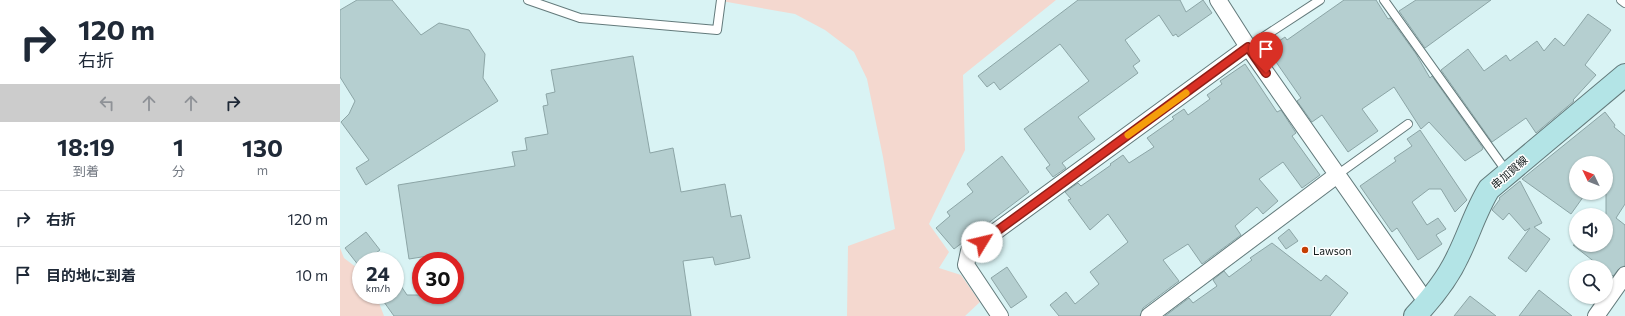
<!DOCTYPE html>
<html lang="ja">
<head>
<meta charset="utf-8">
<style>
	:root { --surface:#fff; --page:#f6f6f7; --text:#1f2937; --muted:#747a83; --line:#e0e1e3 }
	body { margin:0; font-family:Commissioner,"Noto Sans JP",sans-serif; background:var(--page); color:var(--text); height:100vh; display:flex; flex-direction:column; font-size:15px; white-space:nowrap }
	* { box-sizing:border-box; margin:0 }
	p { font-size:13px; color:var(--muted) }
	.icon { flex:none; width:22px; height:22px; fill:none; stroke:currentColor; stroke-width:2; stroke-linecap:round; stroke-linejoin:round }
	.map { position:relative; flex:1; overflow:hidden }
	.sheet { display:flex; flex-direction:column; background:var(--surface); width:340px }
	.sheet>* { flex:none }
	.top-card { background:#fff; color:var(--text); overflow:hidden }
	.needle { width:26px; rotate:313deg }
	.controls { position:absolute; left:1229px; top:156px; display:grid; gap:8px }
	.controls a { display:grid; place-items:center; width:44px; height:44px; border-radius:50%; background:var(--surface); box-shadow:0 1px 3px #0004; font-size:20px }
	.speed { position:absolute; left:12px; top:252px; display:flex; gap:8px; font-size:20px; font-weight:700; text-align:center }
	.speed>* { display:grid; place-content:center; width:52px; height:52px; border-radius:50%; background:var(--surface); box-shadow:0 1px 3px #0004; line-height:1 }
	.speed small { font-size:10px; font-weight:400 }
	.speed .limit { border:6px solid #d22; background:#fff; color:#111 }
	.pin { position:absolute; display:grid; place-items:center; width:34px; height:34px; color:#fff; margin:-41px -17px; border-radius:50% 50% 50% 0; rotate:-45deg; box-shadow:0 0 4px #0007 }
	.pin .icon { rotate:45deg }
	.me { position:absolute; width:44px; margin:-22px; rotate:54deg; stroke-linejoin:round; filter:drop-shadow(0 0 3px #0008) }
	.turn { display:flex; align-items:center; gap:14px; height:84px; padding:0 12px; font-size:18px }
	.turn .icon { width:52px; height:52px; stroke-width:2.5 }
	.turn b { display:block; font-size:28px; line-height:34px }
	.lanes { display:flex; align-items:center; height:38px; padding:0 12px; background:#0003; justify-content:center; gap:20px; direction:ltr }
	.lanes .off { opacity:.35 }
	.eta { display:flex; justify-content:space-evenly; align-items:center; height:68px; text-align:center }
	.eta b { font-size:24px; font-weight:700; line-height:28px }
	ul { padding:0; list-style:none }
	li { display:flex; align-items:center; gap:12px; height:56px; padding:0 12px; border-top:1px solid var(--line) }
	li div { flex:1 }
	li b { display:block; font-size:15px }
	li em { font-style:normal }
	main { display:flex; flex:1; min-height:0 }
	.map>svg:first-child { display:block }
	.green { fill:#f4d8cf }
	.building { fill:#b5cfd0; stroke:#8ca5a6 }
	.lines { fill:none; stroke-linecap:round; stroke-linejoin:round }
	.service-casing { stroke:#637a7b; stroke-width:10 }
	.minor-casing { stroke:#637a7b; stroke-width:18 }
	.secondary-casing { stroke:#637a7b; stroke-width:24 }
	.service { stroke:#fff; stroke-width:8 }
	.minor { stroke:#fff; stroke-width:16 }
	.secondary { stroke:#b3e4e6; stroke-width:22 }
	.route-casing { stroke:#8d1f18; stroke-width:10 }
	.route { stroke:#d93025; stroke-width:7 }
	.slow { stroke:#f59e0b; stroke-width:7 }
	.poi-dot { fill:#c53e03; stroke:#fff; stroke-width:1.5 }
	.labels { text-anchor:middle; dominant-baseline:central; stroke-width:3; stroke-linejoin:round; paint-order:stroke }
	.street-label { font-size:11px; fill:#131c1d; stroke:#fff }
	.poi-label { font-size:11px; fill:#131c1d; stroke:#fff; text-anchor:start }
</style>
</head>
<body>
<main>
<section class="sheet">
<div class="top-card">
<div class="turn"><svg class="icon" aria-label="right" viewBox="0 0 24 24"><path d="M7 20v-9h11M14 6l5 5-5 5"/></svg><div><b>120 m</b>右折</div></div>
<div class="lanes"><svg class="icon off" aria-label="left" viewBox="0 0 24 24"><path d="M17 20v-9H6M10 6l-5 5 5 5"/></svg><svg class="icon off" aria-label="ahead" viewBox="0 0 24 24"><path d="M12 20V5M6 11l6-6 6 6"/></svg><svg class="icon off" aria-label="ahead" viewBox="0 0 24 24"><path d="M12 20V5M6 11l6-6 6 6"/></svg><svg class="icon" aria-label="right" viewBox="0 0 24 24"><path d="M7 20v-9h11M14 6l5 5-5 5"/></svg></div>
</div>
<div class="eta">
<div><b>18:19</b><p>到着</p></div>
<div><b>1</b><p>分</p></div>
<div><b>130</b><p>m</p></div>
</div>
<ul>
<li><svg class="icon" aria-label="right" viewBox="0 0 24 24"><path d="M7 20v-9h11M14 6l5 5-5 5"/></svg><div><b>右折</b></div><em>120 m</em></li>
<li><svg class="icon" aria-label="arrive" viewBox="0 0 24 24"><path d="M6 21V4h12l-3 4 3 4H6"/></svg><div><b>目的地に到着</b></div><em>10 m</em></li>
</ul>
</section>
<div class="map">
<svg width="1285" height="316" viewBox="0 0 1285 316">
	<rect width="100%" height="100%" fill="#d9f3f4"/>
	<path class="green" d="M376,0H716L623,75L625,150L589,224L609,252L599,268L621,275L640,302L625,316H507L508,246L555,229L543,157L527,79L514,52L485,30L455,14Z
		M0,248L4,258L21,271V295H36L44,316H0Z"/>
	<path class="building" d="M17,0H52L81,35L99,23L129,30L145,54L143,78L158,101L26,185L16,168L29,160L1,122L9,114L15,101L0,77V10Z
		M738,0H840L846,12L863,0L872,13L838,37L836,34L833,36L819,15L785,40L800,61L793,66L798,73L738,117L755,139L722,163L726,168L713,177L706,168L710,165L684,129L749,81L720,44L660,90L654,82L647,87L638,76Z
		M1004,0H1036L1048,19L1050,18L1076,54L1090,78L1092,76L1143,148L1142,150L1125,161L1089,122L1081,129L1054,87L1022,109L1038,131L1008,152L982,115L972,122L957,101L961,98L927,49L945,37L947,40Z
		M1076,0H1151L1085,48L1059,11Z
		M1248,14L1271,30L1245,65L1256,75L1233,100L1234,101L1196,133L1186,118L1152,142L1101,70L1128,49L1144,71L1166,55L1170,61L1197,41L1204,51L1215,38L1224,46Z
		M293,56L310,153L333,148L341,192L385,184L391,217L401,215L410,258L375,265L373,257L343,261L351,316H54L39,295H55V277L67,295H115V261H108L107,253L69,259L58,185L175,166L172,152L187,150L185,138L208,134L203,106L208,105L206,94L215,92L211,70Z
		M905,64L937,112L941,110L956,133L952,136L980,175L962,188L943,162L919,179L938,201L923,214L917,207L895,226L901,235L862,264L848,244L823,260L839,281L803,308L800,316H719L710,305L726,292L735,304L759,284L750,272L788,242L768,214L750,230L728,200L731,199L725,192L738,183L741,186L771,165L770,164L783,155L789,163L814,147L807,138L834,119L832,117L844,109L848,115L870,99L867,95L882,84L880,81Z
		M1265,112L1275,125L1274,127L1285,136V204L1276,218L1285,225V266L1281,267L1273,276L1266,271V267H1261L1233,245H1266V183L1269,179L1266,176V163H1236V193H1246L1231,214L1182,179Z
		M1080,130L1127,200L1115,212L1101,189H1089L1072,202L1087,225L1098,218L1106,229L1096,235L1102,244L1078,260L1057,228L1052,232L1020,186L1056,161L1054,158L1072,146L1067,139Z
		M662,156L689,192L614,249L596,228L610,216L607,212L633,192L627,184Z
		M1180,181L1202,223L1194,227L1210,239L1186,272L1168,258L1190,228L1185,231L1169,213L1163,220L1152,210L1160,199L1159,198Z
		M949,229L958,241L946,249L938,238Z
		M26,232L40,250L25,261H21V264L19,266L5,248Z
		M932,243L981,281L986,275L1008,293L990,316H825L849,298L853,303L877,286L873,280L884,271L889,277L912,260L910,258Z
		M667,267L687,297L671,308L651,278Z
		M1199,290L1232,316H1179Z
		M1130,296L1156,316H1114Z"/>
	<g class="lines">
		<defs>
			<path id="service" d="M188,0L240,18L377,30L381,0
				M1044,0L1167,172
				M1281,0L1285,3
				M908,47L980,0
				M997,175L1068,124"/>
			<path id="minor" d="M878,0L908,47L1087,303
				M660,316L626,265L629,251L908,47
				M809,316L997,175
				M1256,316L1285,275"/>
			<path id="secondary" d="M1075,316C1092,298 1108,278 1118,256C1129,234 1136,210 1149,189L1285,75"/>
		</defs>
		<use href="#service" class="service-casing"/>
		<use href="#minor" class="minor-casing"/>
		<use href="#secondary" class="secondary-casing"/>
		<use href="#service" class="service"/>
		<use href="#minor" class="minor"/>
		<use href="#secondary" class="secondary"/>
	</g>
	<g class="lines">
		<defs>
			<path id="route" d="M642,242L908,47L926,73"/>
		</defs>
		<use href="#route" class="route-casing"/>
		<use href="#route" class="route"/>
		<path class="slow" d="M788,135L846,93"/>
	</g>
	<circle class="poi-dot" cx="965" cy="250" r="4"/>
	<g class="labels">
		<g class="street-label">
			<text transform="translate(1169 172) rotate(-41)">串加賀線</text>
		</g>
		<g class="poi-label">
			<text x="973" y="250">Lawson</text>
		</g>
	</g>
</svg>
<div class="controls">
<a><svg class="needle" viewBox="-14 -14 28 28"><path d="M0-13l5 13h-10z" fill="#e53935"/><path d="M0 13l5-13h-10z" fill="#747a83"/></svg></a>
<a><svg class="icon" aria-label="sound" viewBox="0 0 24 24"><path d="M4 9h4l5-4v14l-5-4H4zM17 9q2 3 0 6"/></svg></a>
<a><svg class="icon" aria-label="search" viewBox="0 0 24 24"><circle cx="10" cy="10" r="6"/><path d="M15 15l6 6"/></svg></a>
</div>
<div class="speed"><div>24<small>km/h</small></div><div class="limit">30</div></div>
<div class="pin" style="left:926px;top:73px;background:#d93025"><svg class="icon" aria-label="arrive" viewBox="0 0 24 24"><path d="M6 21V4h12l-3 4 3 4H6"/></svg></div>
<svg class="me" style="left:642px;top:242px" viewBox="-20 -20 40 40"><circle r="19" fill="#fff"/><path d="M0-13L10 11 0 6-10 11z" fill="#d93025"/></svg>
</div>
</main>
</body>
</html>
